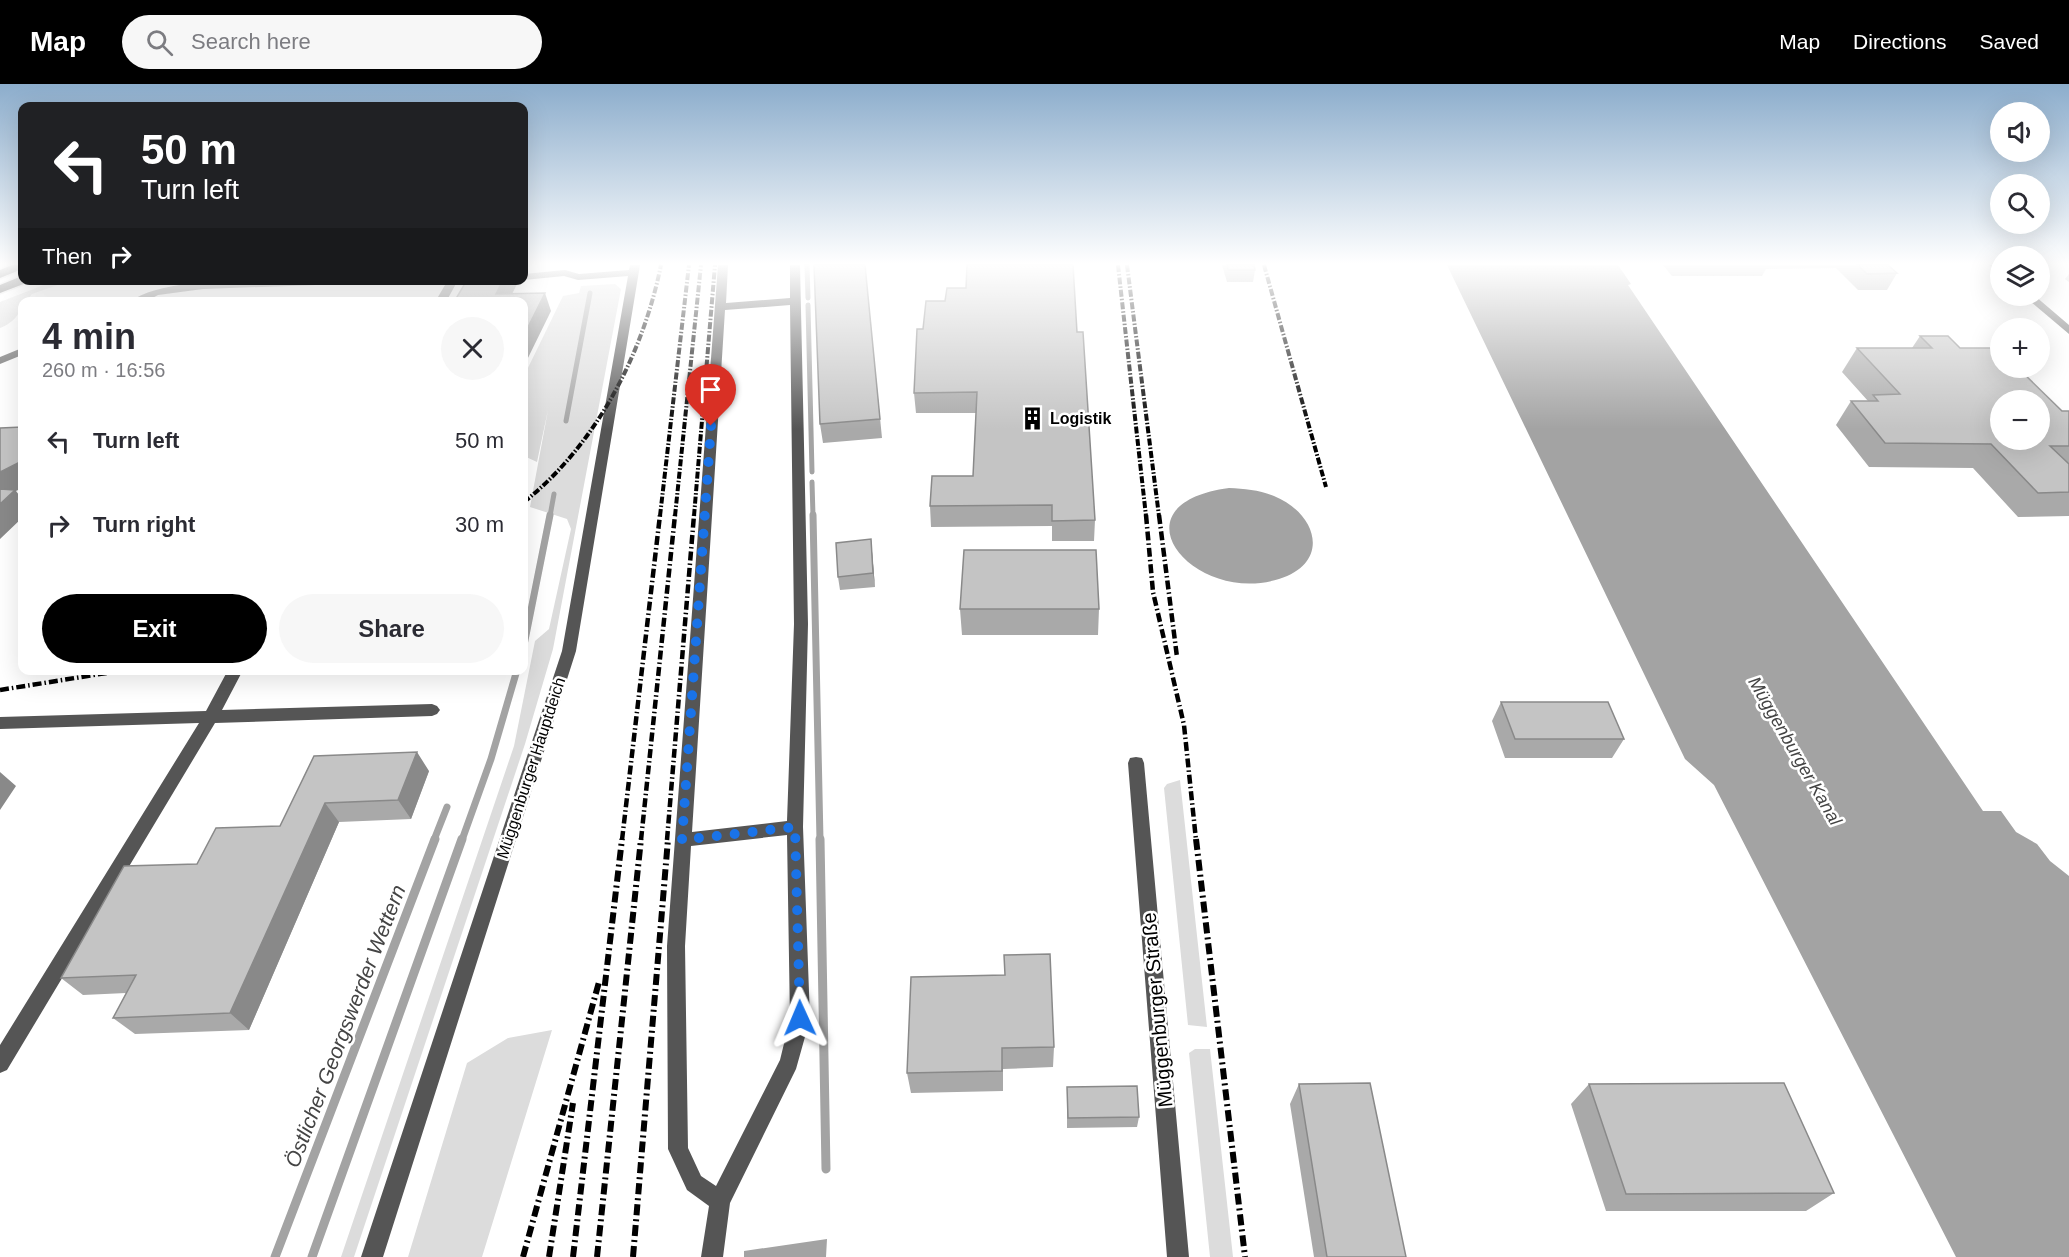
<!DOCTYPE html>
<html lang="en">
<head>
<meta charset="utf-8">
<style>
	:root { --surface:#fff; --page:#f7f7f7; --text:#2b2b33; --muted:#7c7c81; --accent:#000 }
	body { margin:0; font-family:Arial,sans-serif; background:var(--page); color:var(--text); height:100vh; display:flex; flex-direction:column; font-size:22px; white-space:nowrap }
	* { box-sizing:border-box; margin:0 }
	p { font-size:20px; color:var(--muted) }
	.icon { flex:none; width:33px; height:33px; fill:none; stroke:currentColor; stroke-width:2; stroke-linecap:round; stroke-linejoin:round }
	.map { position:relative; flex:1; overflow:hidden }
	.panel { position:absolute; left:18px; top:213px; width:510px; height:378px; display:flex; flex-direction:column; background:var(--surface); border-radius:12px; box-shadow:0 6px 24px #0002 }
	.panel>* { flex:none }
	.hud { position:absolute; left:18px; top:18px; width:510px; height:183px; border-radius:12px; box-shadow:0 6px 24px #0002; background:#202124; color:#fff; overflow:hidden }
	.tools { position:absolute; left:1990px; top:18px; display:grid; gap:12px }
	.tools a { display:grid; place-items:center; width:60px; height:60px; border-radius:50%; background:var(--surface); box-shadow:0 6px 24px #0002; font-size:30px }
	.pin { position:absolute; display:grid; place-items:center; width:51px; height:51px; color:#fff; margin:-62px -26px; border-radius:50% 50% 50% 0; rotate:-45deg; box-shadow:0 0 6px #0007 }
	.pin .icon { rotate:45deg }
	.me { position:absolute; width:66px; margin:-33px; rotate:359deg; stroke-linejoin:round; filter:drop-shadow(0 0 4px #0008) }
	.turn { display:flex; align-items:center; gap:21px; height:126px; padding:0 24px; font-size:27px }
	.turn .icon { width:78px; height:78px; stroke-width:2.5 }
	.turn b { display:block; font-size:42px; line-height:51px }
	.then { display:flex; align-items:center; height:57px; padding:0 24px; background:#0003; gap:12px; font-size:22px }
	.round { display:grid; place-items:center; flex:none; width:63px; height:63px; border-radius:32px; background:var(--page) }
	.headline { display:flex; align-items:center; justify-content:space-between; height:102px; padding:0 24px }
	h1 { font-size:36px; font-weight:800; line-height:45px }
	.cta { display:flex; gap:12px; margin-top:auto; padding:12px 24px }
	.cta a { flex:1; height:69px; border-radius:36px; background:var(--accent); color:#fff; font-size:24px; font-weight:800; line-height:69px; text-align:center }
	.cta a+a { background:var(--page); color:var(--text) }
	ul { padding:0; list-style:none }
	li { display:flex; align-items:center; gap:18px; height:84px; padding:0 24px }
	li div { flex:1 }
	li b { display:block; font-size:22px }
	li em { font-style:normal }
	header { display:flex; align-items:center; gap:36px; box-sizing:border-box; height:84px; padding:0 30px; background:var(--accent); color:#fff }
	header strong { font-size:28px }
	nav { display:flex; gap:33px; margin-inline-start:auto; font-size:21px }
	.search { width:420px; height:54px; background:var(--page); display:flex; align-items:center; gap:15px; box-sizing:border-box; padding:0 21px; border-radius:33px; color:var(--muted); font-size:22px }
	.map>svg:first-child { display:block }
	.green { fill:#dcdcdc }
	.water { fill:#a3a3a3 }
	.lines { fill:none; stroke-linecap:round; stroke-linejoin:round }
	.stream-far2 { stroke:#a3a3a3; stroke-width:5 }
	.stream-far1 { stroke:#a3a3a3; stroke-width:7 }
	.stream { stroke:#a3a3a3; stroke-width:9 }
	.highway-casing { stroke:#dbdbdb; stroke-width:3 }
	.minor { fill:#555; fill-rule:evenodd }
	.highway { fill:#000; fill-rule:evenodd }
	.rail-far2 { stroke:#000; stroke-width:4; stroke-dasharray:7 2 1.5 2; stroke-linecap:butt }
	.rail-far1 { stroke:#000; stroke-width:4.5; stroke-dasharray:9 3 1.5 3; stroke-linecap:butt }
	.rail { stroke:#000; stroke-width:6; stroke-dasharray:11 4 2 4; stroke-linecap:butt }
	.wall { fill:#a9a9a9 }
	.shaded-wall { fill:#898989 }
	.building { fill:#c4c4c4; stroke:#898989; stroke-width:1.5; fill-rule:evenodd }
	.route { stroke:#1a73e8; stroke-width:10; stroke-dasharray:0 18 }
	.labels { text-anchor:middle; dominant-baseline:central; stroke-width:5; stroke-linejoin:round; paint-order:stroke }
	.poi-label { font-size:16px; font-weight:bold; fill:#000; stroke:#fff; text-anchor:start }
	.street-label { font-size:16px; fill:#000; stroke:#fff }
	.water-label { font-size:18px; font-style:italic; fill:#444; stroke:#fff }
	.near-street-label { font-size:20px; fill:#000; stroke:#fff }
	.near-water-label { font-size:21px; font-style:italic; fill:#444; stroke:#fff }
</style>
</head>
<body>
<header>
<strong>Map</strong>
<div class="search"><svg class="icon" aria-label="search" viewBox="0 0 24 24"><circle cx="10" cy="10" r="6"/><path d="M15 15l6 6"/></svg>Search here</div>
<nav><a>Map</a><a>Directions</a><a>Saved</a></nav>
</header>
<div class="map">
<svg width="2069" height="1173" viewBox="0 0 2069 1173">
	<rect width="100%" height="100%" fill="#fff"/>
	<path class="green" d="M54,197H69L32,210L27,217L22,218C22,230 11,240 0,244V218Z
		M615,200L621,205L553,565L525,660L354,1173H341L514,662L535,557L549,545L571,445L567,435L530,423L548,326L537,378L524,372V292L563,212L579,209L581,202Z
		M1180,696L1207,943L1188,941L1164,704L1167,700Z
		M552,946L482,1173H408L467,979L508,954Z
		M1195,965H1210L1233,1173H1210L1189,969Z"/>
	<path class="water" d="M1447,181H1618L1631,200L1628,201L1983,727H2001L2016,748L2037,760L2050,777L2069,792V1173H1956L1714,701L1685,675Z
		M1229,404C1245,405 1260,406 1274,412C1318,430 1331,479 1279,495C1193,522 1109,420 1229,404Z
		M827,1155L826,1173H744V1167Z"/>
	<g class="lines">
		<path class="stream-far2" d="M807,181L808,214
			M808,221L812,388
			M566,337L590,209
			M812,398L813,432
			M550,432L554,410"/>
		<path class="stream-far1" d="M813,431L820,756
			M524,561L550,431
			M434,756L447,723
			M462,756L491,675L517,586"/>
		<path class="stream" d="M820,755L826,1085
			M275,1173L435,755
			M312,1173L462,755"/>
		<defs>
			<path id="highway" d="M12,181H22V185L0,194V186Z
				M22,192V196H28L26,199L0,209V201Z"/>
		</defs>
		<use href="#highway" class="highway-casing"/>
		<path class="minor" d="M630,181H640L576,567L383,1173H361L562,567L628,192L578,196L564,192L524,196V190L565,186L579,190L629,186Z
			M718,181H728L726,219L790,214V181H800L808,540L803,743L810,935L796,985L730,1119L723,1173H701L709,1122L687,1106L668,1065L667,862ZM790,221L794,540L787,737L692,748L725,226ZM787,751L790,935L780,976L716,1102L701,1092L688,1064L685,862L691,762Z
			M1989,181H2000L2001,189Z
			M269,196H376L371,199L203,205L158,211L145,218H130C159,195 233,198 269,196Z
			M448,196H458L446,218H435Z
			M2024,212H2035L2069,241V250Z
			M22,264V271L0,280V273Z
			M228,586H243L222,626L432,620L437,622L440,626L437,630L432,632L215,639L7,986L0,989V961L199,639L0,645V633L206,627Z
			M1136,673L1142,674L1144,679L1189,1173H1167L1128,679L1130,674Z"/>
		<use href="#highway" class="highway"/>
		<path class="rail-far2" d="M1118,181L1146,432
			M1127,181L1159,432
			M1264,181L1326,403
			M524,418C596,361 643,270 661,181
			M660,432L689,181
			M675,432L701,181
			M694,432L715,181"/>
		<path class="rail-far1" d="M1146,431L1153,508L1184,641L1196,756
			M1159,431L1177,573
			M0,606L125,586
			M622,756L660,431
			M641,756L675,431
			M667,756L694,431"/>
		<path class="rail" d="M1196,755L1245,1173
			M523,1173L599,898
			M549,1173L573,1019
			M573,1173L622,755
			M597,1173L641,755
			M633,1173L668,755"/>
	</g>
	<path class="wall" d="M865,181L882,354L823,359L820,340Z
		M1222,181H1254L1255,186L1253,198H1227Z
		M1663,181H1888L1897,189L1887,206H1858L1836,184L1766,185L1762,192H1672Z
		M2069,190V198L2065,195Z
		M1077,248L1095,436L1094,457H1052V442L931,443L930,422L973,392L976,329H916L914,309Z
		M1920,252L1960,264L2062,327H2069V432L2018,433L1973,384L1869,383L1836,341L1851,317H1868L1842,288L1857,264H1912Z
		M871,455L875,503L840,506L838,493Z
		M960,525H1099L1098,551H962Z
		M1501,618L1624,655L1612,674H1505L1492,637Z
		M314,672L429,687L411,735L339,738L249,946L135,950L113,934L126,909L83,911L61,894L197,780L280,742Z
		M1005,891L1054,963L1053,983L1003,985V1007L911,1009L907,989Z
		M1299,1000L1406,1173H1314L1290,1020Z
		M1589,1000L1834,1109L1806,1127H1606L1571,1020Z
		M1067,1003L1139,1033L1137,1043L1067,1044Z"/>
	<path class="shaded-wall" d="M503,196H519L508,218L496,210Z
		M545,209L551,227L525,280L524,276V251Z
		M22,377V404L16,407L22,415V434L0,455V388Z
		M871,455L872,468L875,503L873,489Z
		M417,668L429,687L411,735L398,716Z
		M0,688L16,702L0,726Z
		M325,719L339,738L249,946L230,929Z"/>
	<path class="building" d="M814,181H865L880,335L820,340Z
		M967,181H1073L1077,248H1083L1095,436L1052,437V421L930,422L932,392H973L977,308L914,309L917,245H923L926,217H945L947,204H966Z
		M1227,181H1254L1255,186H1228Z
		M1858,181H1888L1897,189L1867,190Z
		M467,196H503L496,210L545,209L524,251V218H454Z
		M1920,252H1948L1960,264H1999L2001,267V284H2018L2062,327H2069V362H2050L2069,380V408L2038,409L1991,360L1885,359L1851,317H1878L1873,311L1900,310L1857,264H1932ZM2001,316H2040V356H2001Z
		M22,343V377L0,388V344Z
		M0,405L15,406L0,420Z
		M871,455L873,489L838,493L836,459Z
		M964,466H1096L1099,525H960Z
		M1501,618H1608L1624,655H1515Z
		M417,668L398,716L325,719L230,929L113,934L136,891L61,894L124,782L197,780L216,744L280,742L314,672Z
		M1050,870L1054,963L1002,964V987L907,989L911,893L1005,891L1004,871Z
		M1370,999L1406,1173H1327L1299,1000Z
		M1784,999L1834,1109L1626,1110L1589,1000Z
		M1137,1002L1139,1033L1068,1034L1067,1003Z"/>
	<linearGradient id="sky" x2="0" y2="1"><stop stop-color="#8cadcc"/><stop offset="0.52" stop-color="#fff"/><stop offset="1" stop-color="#fff" stop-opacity="0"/></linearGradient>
	<rect width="2069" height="345" fill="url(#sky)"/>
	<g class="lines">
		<path class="route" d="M711,342L682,756L795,743L800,934"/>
	</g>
	<defs>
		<symbol id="building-bare" viewBox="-9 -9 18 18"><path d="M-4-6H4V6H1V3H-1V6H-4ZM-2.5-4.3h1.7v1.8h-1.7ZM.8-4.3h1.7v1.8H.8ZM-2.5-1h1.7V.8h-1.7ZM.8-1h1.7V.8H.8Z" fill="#000" stroke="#fff" stroke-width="2.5" paint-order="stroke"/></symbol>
	</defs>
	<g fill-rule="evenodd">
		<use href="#building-bare" x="1016" y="318" width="33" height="33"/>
	</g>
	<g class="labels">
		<g class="poi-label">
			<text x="1050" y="334">Logistik</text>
		</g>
		<g class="street-label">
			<text transform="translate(531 684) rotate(-72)">Müggenburger Hauptdeich</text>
		</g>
		<g class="water-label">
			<text transform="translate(1795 667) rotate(60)">Müggenburger Kanal</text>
		</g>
		<g class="near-street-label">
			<text transform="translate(1157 926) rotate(-95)">Müggenburger Straße</text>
		</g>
		<g class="near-water-label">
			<text transform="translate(345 942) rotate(-69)">Östlicher Georgswerder Wettern</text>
		</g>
	</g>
</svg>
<div class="tools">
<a><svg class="icon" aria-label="sound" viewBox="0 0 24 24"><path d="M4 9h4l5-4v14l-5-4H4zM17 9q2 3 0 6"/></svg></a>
<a><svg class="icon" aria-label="search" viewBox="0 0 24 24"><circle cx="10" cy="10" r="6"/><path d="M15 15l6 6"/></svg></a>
<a><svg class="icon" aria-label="layers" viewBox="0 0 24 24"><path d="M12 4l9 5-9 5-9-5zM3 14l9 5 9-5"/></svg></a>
<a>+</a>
<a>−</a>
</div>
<div class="pin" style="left:711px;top:342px;background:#d93025"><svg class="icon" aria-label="arrive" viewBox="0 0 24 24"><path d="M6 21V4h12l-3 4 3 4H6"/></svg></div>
<svg class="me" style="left:800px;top:934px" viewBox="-20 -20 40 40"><path d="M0-17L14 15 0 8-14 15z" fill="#1a73e8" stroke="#fff" stroke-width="4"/></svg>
<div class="hud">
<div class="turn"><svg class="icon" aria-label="left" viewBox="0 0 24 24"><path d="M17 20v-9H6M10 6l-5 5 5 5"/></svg><div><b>50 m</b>Turn left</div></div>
<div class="then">Then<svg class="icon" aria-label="right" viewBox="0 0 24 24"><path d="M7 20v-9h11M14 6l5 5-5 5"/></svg></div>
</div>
<section class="panel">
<div class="headline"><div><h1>4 min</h1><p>260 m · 16:56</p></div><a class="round"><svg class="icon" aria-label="close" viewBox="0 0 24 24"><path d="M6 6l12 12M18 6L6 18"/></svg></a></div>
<ul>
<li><svg class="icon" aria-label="left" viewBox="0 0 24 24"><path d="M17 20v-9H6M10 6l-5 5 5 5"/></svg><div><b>Turn left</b></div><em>50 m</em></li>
<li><svg class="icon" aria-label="right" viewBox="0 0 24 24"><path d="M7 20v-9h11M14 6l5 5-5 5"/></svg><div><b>Turn right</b></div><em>30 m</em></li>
</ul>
<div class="cta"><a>Exit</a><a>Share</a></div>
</section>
</div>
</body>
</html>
